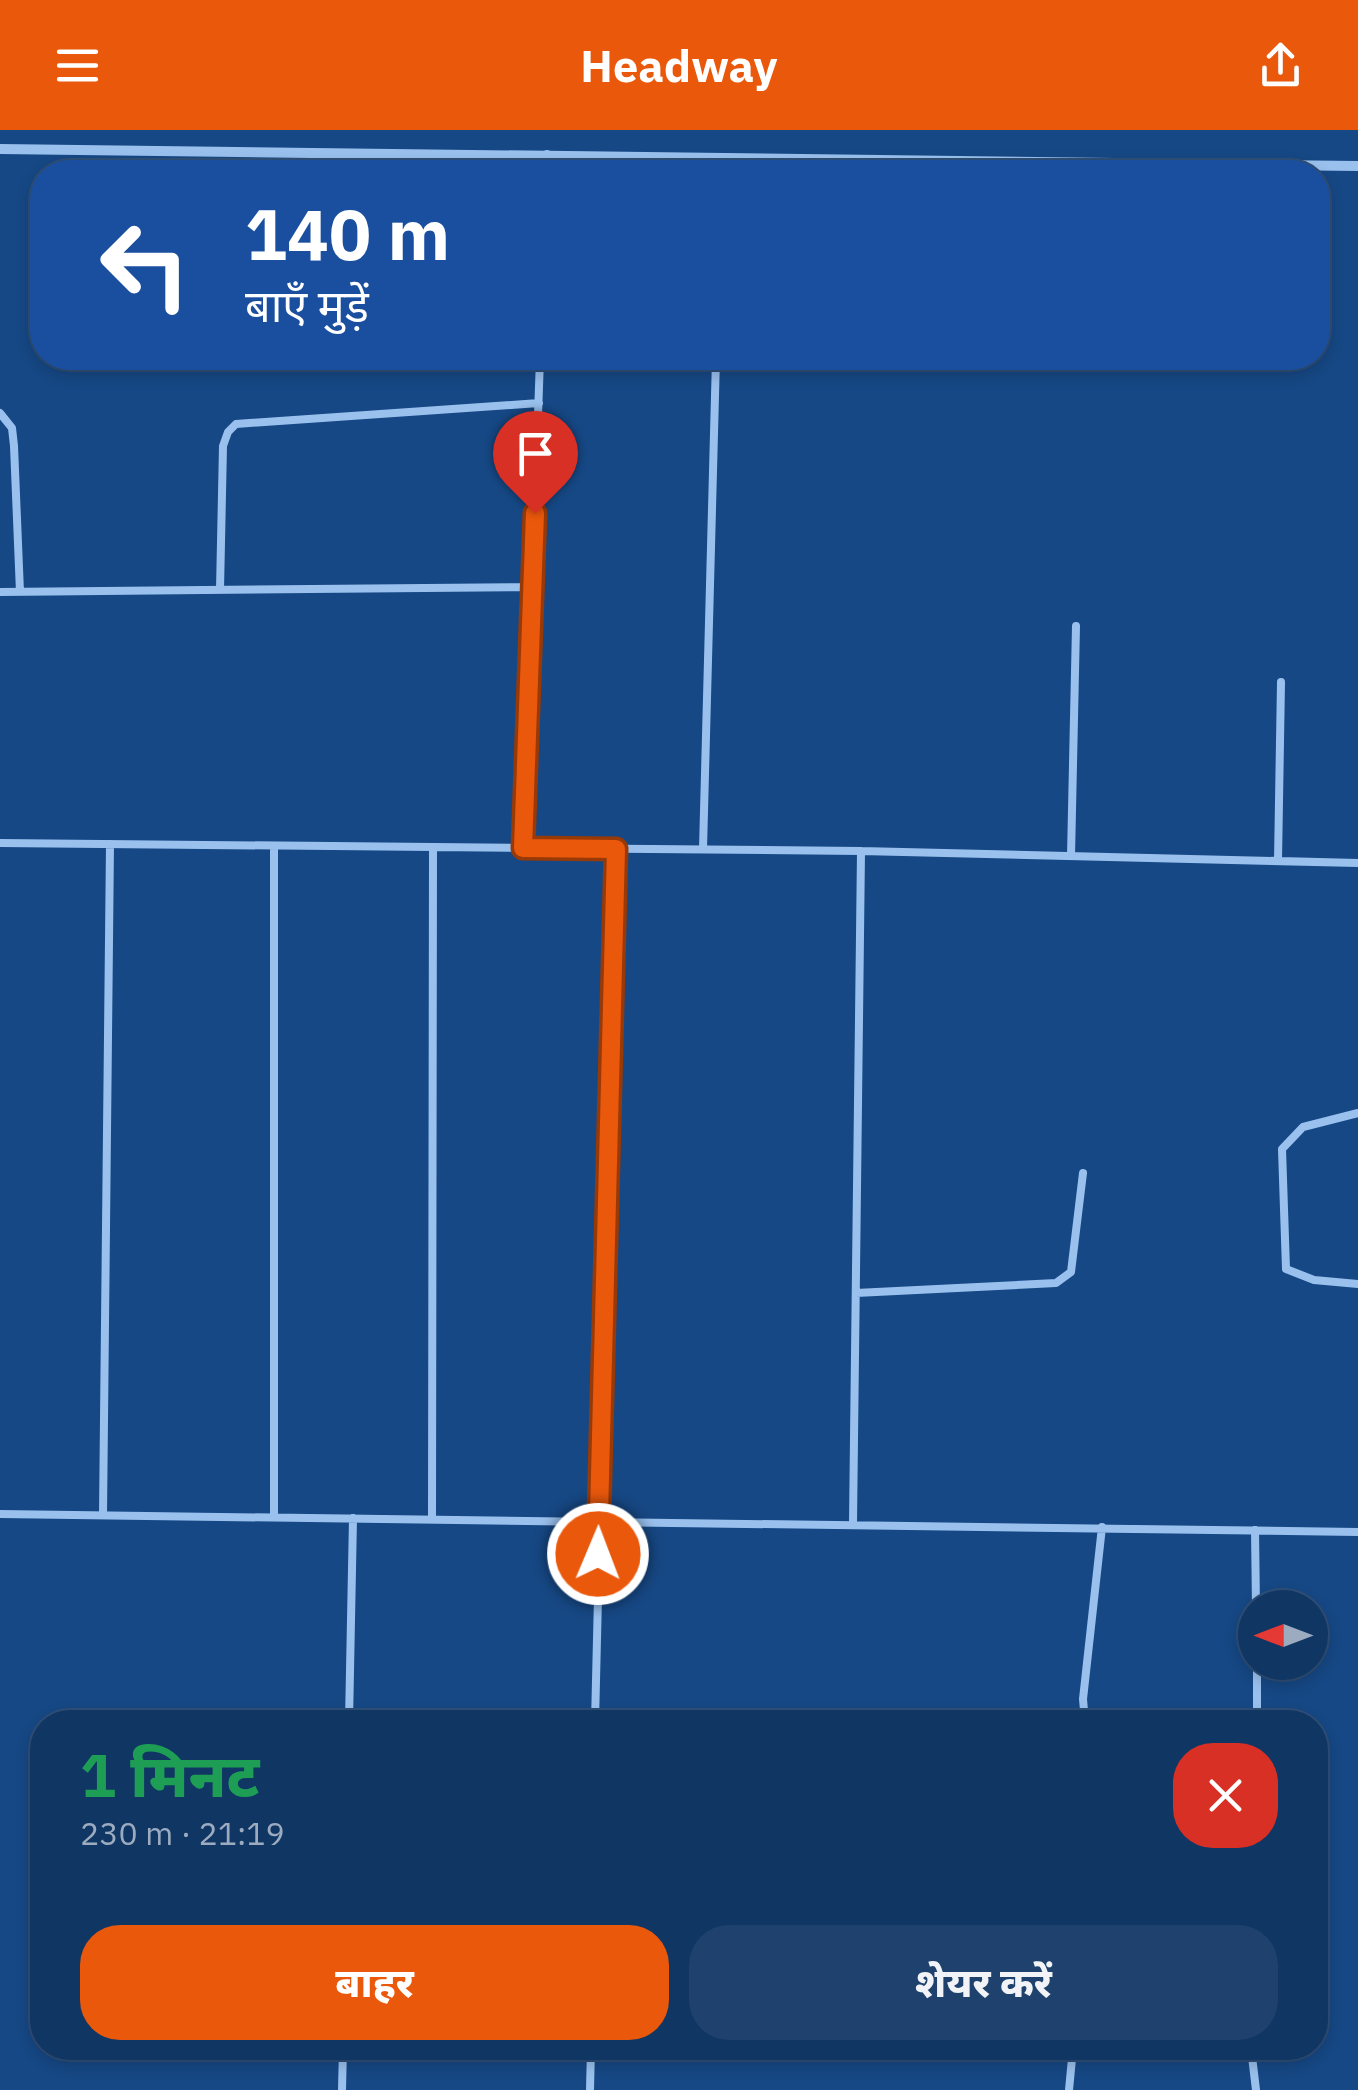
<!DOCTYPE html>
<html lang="hi">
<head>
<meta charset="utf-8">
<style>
	:root { --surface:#103664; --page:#1e416d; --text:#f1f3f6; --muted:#9cabbf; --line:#305078; --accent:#ea580c }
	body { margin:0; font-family:"IBM Plex Sans","Noto Sans Devanagari",sans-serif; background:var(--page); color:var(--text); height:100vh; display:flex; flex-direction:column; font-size:38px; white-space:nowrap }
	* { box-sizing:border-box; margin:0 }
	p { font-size:32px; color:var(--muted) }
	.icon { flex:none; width:55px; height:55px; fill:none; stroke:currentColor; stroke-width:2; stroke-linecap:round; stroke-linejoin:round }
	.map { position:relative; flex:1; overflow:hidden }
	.drawer { position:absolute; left:30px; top:1580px; width:1298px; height:350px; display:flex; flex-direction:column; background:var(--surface); border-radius:40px; box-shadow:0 5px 15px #0003,0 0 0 2px var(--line) }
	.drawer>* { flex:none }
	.top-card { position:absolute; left:30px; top:30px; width:1300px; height:210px; border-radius:40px; box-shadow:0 5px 15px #0003,0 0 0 2px var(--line); background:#1a4fa0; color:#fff; overflow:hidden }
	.needle { width:65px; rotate:270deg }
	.buttons { position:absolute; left:1238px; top:1460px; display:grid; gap:20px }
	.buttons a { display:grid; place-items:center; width:90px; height:90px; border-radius:50%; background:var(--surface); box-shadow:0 5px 15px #0003,0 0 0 2px var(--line); font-size:50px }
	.pin { position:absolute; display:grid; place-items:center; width:85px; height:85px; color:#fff; margin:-102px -42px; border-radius:50% 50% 50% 0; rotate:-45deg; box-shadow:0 0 10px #0007 }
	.pin .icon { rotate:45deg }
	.me { position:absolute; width:110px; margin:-55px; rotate:1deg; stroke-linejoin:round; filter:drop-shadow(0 0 8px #0008) }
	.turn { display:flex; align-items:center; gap:35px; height:210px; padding:0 50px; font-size:45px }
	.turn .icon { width:130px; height:130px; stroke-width:2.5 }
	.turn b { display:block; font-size:70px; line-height:85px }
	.round { display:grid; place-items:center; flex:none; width:105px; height:105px; border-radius:40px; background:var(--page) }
	.headline { display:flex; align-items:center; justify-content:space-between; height:170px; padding:0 50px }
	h1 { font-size:60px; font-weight:800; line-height:75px; color:#1e9e55 }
	.primary-button { display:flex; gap:20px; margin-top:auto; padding:20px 50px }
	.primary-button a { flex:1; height:115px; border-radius:40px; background:var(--accent); color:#fff; font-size:40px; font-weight:800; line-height:115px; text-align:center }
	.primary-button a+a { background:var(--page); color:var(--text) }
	header { display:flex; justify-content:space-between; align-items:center; height:130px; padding:0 50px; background:var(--accent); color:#fff; font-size:45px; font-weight:800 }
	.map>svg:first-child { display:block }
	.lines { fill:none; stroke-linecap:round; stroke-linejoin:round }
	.lane { stroke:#9ac1ee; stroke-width:8 }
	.street { stroke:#9ac1ee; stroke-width:10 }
	.route-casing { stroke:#983908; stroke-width:25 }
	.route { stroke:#ea580c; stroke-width:18 }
</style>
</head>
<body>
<header><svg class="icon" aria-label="menu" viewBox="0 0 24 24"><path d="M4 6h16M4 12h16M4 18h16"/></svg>Headway<svg class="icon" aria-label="share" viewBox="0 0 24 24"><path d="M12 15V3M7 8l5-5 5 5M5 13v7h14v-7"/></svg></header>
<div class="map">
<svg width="1358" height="1960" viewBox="0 0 1358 1960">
	<rect width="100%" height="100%" fill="#164885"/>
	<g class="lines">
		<path class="lane" d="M547,42V24
			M0,283L12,298L14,316L20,462
			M220,460L223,316L228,302L236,294L539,273
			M0,462L532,457
			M0,713L861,721L1358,733
			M523,718L540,228
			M703,719L716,228
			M1071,726L1076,496
			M1278,731L1281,552
			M1358,983L1303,997L1282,1019L1286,1139L1314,1150L1358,1154
			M856,1163L1056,1153L1071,1142L1083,1043
			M0,1384L1358,1402
			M103,1385L110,714
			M274,1387V716
			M432,1388L433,717
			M853,1393L861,721
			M1255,1400L1256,1478
			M1257,1532V1592
			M349,1592L353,1388
			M595,1592L616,719
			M1085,1592L1083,1569L1102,1397
			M1251,1918L1256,1960
			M342,1960L343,1918
			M590,1960L591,1918
			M1069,1960L1073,1918"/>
		<path class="street" d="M0,19L1358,36"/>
	</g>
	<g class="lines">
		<defs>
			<path id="route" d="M535,383L523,718L616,719L598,1424"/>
		</defs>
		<use href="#route" class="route-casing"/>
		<use href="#route" class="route"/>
	</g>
</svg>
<div class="buttons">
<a><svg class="needle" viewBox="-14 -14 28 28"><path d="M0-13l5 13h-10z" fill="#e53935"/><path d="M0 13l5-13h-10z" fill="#9cabbf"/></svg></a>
</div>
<div class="pin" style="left:535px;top:383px;background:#d93025"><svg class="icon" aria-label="arrive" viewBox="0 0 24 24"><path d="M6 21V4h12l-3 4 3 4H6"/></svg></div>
<svg class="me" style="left:598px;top:1424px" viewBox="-20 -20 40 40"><circle r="17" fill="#ea580c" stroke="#fff" stroke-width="3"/><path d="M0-11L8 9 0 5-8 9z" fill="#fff"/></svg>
<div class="top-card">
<div class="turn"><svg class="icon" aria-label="left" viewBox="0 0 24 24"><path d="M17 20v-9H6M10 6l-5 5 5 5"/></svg><div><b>140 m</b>बाएँ मुड़ें</div></div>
</div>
<section class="drawer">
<div class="headline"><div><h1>1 मिनट</h1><p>230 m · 21:19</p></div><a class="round" style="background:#d93025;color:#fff"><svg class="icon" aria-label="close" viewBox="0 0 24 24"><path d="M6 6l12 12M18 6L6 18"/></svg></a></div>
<div class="primary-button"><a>बाहर</a><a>शेयर करें</a></div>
</section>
</div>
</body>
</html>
